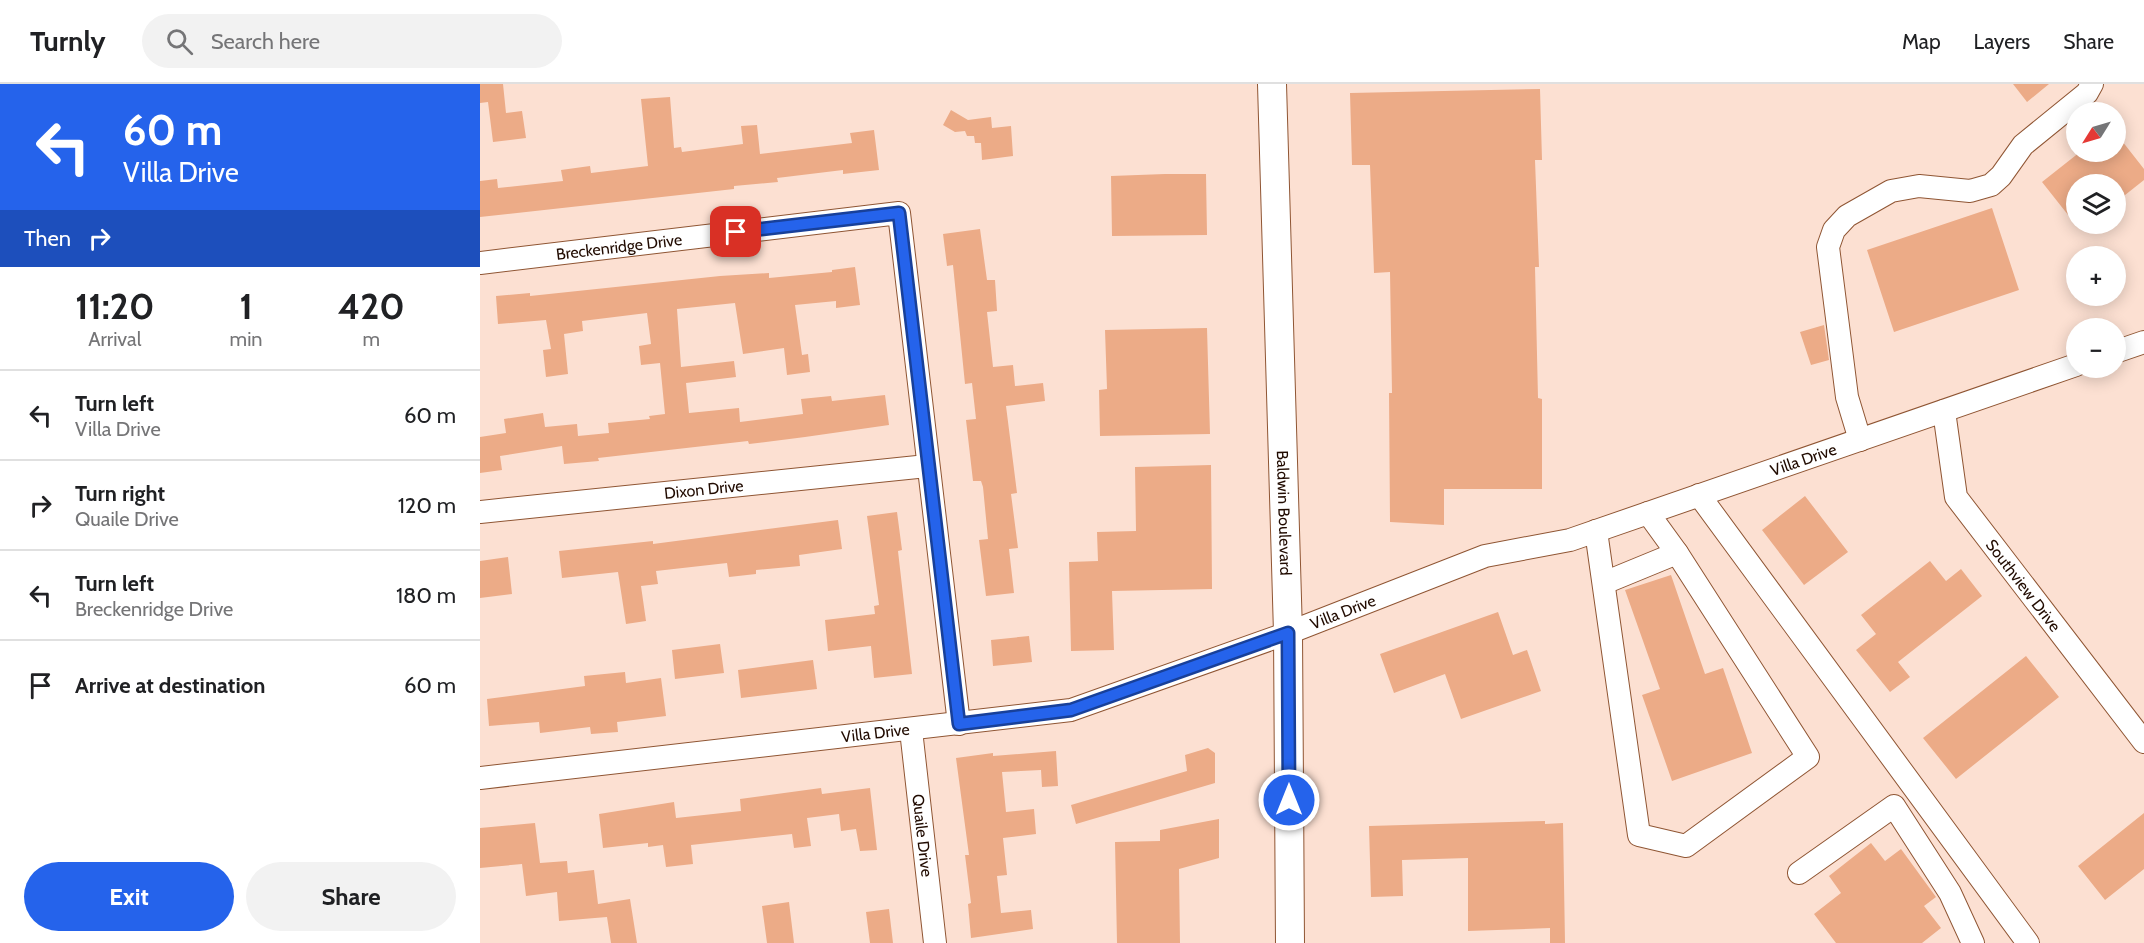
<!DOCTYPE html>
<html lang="en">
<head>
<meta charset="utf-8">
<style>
	:root { --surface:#fff; --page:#f2f2f2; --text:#202124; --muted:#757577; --line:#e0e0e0; --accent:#2563eb }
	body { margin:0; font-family:Cabin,sans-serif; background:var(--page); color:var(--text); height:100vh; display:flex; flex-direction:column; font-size:22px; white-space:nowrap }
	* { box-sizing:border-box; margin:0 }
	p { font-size:20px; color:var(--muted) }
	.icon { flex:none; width:33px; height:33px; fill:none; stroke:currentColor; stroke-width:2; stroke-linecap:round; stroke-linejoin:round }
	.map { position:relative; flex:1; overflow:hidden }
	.sheet { display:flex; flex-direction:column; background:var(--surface); width:480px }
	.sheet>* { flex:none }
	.banner { background:#2563eb; color:#fff; overflow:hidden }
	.needle { width:39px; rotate:233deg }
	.fabs { position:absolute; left:1586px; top:18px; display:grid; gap:12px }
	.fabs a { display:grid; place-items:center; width:60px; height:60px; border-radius:50%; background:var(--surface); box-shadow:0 3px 15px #0003; font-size:30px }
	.pin { position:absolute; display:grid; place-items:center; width:51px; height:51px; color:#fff; margin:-26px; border-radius:12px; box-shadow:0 3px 9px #0006 }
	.me { position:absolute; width:66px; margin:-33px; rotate:0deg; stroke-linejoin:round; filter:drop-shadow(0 0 4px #0008) }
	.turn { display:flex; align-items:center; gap:21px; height:126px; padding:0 24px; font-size:27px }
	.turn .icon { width:78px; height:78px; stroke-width:2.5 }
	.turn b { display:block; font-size:42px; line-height:51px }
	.then { display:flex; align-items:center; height:57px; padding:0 24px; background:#0003; gap:12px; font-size:22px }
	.eta { display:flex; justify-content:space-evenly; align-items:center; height:102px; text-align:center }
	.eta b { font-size:36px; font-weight:800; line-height:42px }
	.action { display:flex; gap:12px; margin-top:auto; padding:12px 24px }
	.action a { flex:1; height:69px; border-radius:36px; background:var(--accent); color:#fff; font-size:24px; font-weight:800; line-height:69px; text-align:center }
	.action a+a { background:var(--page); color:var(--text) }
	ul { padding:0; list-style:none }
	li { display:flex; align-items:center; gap:18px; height:90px; padding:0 24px; border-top:2px solid var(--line) }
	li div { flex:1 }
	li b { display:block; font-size:22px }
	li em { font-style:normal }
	header { display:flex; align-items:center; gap:36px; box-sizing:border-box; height:84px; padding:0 30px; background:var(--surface); border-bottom:2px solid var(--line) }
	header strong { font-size:28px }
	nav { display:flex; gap:33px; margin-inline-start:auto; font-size:21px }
	.search { width:420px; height:54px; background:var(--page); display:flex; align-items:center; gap:15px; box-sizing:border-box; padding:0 21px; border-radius:33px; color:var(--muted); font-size:22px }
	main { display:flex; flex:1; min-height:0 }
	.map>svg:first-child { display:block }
	.building { fill:#ecab87 }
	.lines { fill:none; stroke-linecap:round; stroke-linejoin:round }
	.minor-casing { stroke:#8f5533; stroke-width:24 }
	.major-casing { stroke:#8f5533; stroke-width:30 }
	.minor { stroke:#fff; stroke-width:22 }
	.major { stroke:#fff; stroke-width:28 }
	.route-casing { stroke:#184099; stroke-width:15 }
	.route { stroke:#2563eb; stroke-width:10 }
	.labels { text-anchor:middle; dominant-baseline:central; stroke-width:4.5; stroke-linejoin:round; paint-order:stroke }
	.street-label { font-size:16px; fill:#210b01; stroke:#fff1e9 }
</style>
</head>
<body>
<header>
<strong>Turnly</strong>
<div class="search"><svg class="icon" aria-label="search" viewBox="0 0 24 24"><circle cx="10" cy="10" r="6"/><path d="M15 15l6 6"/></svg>Search here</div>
<nav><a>Map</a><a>Layers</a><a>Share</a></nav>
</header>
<main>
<section class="sheet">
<div class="banner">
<div class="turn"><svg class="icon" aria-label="left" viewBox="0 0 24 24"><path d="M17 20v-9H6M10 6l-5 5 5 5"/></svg><div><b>60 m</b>Villa Drive</div></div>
<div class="then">Then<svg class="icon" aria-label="right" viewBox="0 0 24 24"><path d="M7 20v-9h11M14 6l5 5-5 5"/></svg></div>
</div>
<div class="eta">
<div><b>11:20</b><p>Arrival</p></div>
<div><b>1</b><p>min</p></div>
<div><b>420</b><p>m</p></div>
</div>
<ul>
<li><svg class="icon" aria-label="left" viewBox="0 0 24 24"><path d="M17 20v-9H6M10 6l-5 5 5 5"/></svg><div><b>Turn left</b><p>Villa Drive</p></div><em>60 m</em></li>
<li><svg class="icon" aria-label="right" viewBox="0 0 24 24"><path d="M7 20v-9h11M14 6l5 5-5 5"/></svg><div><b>Turn right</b><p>Quaile Drive</p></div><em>120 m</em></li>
<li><svg class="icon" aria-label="left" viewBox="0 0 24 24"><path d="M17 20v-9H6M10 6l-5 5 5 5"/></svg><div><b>Turn left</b><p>Breckenridge Drive</p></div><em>180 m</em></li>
<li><svg class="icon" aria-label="arrive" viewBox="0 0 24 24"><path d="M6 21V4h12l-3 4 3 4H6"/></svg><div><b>Arrive at destination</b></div><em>60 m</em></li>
</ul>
<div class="action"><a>Exit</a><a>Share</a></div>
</section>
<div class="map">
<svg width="1664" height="859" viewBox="0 0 1664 859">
	<rect width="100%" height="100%" fill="#fce0d2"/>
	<path class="building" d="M0,0H23L26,29L42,27L46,54L13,58L8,18L0,19Z
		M1533,0H1569L1547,18Z
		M1060,5L1062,76H1055L1059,183H1055L1058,314L1062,315V405H964V441L910,438L909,309H912L910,188L894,189L890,81H872L870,9Z
		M190,13L194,64L201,63L202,68L263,60L261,42L277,41L280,70L372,59L370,49L394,46L399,86L363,90V86L297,94L298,98L254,102V105L0,133V97L17,95L18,104L83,97L81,86L110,82L111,89L168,82L161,15Z
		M471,26L488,36L511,33L512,44L531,42L533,72L502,76L501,59H495L494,52H487L485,47L475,48L463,41Z
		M1635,48L1664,85V96L1635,119V100H1596V141L1562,98L1600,68H1635Z
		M685,90H726L727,151L632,152L631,92Z
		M1512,124L1539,206L1414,248L1387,166Z
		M500,145L507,196H515L517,227L507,228L513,283L533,281L535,302L563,299L565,317L526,322L537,409L531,410L538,464L529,465L534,509L506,512L499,456L508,455L503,403L501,397H493L486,336L496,335L492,299L485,300L473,181L467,182L463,150Z
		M375,183L380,221L356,224V217L315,221L322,271L328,270L330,288L307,291L304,264L263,270L255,219L197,225L201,283L254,277L256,293L206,299L209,329L259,324L260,338L323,330L321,315L351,312L352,317L405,311L409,341L325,353L269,360L268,357L118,374L119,377L84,380L82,362L20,372L22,386L0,389V353L26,349L24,335L63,329L65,343L97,340L98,352L129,349L128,339L170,335L169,332L185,330L180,279L161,281L159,262L171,260L167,229L102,237L103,247L84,250L88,290L66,293L63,266L71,265L66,236L18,240L16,212L50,209V212L240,192L289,189V194L352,188V186Z
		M1344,241L1349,276L1331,281L1320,248Z
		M727,244L730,350L620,352L619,306L627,305L625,246Z
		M731,381L732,505L632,507L634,566L591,567L589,478L618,477L617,448L656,447L655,383Z
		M1325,412L1368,468L1324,501L1282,446Z
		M417,428L422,466L418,467L432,590L394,594L391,562L348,567L345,536L395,530L394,522L399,521L387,432Z
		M358,436L362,465L319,471L320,482L276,486V490L249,493L247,479L176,487L178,500L161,502L166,537L146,540L138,488L82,494L79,467L173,457V460Z
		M28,473L32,510L0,514V477Z
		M1450,477L1466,497L1481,485L1502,512L1418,578L1430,593L1410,608L1376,566L1396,550L1381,531Z
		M1191,491L1225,590L1243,584L1272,669L1192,697L1162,611L1180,605L1145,506Z
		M1018,528L1033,571L1047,566L1061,607L981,635L965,590L914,609L900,570Z
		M549,552L552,578L513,582L511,556Z
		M240,560L244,589L195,595L192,566Z
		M1546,572L1579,613L1476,695L1443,654Z
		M333,576L337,605L261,614L258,586Z
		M145,588L146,599L181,594L186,632L137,638L138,648L111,650L110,643L60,649L59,638L9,642L7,615L105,602L104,592Z
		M728,664L735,669V699L596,740L591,721L707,687L705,671Z
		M576,667L578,702L562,703L561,686L522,688L526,728L554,725L556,750L523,754L527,791L517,792L521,829L551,826L553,845L491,854L488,820L491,819L485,771H489L476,674L513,669V672Z
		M341,704L342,710L390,704L397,766L380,767L376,745L361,747L359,730L327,734L331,762L314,764L312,750L211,761L213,780L186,783L183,761L168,763V759L123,764L119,730L194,718L196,734L261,727L260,715Z
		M1664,729V785L1625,816L1598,782Z
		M739,735V774L699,785L700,859H637L635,758L680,757V746Z
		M1065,737V740L1083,739L1085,859H1070V844L988,847V774L922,776L923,812L891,813L889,742Z
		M55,739L60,779L87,777L88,789L114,786L118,820L150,815L157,859H131L127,833L79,837L77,808L46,812L42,780L0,784V744Z
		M1391,759L1405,777L1421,765L1456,813L1444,822L1461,844L1442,859H1356L1334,830L1361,809L1349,792Z
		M309,818L314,859H287L282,822Z
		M409,825L413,859H390L386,828Z"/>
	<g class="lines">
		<defs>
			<g id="minor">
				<path id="s1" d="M0,179L419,129L479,640"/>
				<path d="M1635,268L1664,258"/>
				<path id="s2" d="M1464,327L1476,413L1664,658"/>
				<path d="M1380,356L1367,313L1348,163L1354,146L1367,132L1411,107L1439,102L1490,107L1511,101L1521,92L1543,61L1607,9L1612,0"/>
				<path d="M1219,411L1548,859"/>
				<path id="s3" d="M0,428L447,382"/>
				<path d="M1116,447L1159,751L1206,762L1328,673L1197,469L1168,429"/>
				<path d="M1124,499L1197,469"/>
				<path id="s4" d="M431,646L455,859"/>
				<path id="s5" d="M0,694L591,626L808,549L1005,472L1090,456L1596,281"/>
				<path d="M1319,789L1414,722L1470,809L1493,859"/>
			</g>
			<g id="major">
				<path id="s6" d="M792,0L808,549L810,859"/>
			</g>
		</defs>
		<use href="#minor" class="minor-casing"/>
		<use href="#major" class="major-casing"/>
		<use href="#minor" class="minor"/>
		<use href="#major" class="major"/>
	</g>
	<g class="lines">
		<defs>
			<path id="route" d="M256,148L419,129L479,640L591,626L808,549L809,716"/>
		</defs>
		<use href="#route" class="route-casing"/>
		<use href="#route" class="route"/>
	</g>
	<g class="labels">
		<g class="street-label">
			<text stroke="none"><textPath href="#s1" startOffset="140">Breckenridge Drive</textPath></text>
			<text stroke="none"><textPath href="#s5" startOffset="1370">Villa Drive</textPath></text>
			<text stroke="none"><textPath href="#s3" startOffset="225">Dixon Drive</textPath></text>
			<text stroke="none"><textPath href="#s6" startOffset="429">Baldwin Boulevard</textPath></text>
			<text stroke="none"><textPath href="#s2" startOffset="198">Southview Drive</textPath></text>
			<text stroke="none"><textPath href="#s5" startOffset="884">Villa Drive</textPath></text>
			<text stroke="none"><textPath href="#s5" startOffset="398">Villa Drive</textPath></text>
			<text stroke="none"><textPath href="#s4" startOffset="106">Quaile Drive</textPath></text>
		</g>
	</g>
</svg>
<div class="fabs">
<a><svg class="needle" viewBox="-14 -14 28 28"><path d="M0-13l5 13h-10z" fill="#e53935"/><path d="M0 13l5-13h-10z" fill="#757577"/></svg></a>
<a><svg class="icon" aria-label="layers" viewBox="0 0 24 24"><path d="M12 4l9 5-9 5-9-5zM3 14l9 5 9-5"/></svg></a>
<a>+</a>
<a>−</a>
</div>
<div class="pin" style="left:256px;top:148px;background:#d93025"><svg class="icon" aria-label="arrive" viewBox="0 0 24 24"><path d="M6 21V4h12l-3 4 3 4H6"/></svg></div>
<svg class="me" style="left:809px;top:716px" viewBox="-20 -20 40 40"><circle r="17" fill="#2563eb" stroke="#fff" stroke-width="3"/><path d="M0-11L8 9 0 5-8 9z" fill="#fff"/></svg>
</div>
</main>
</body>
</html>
